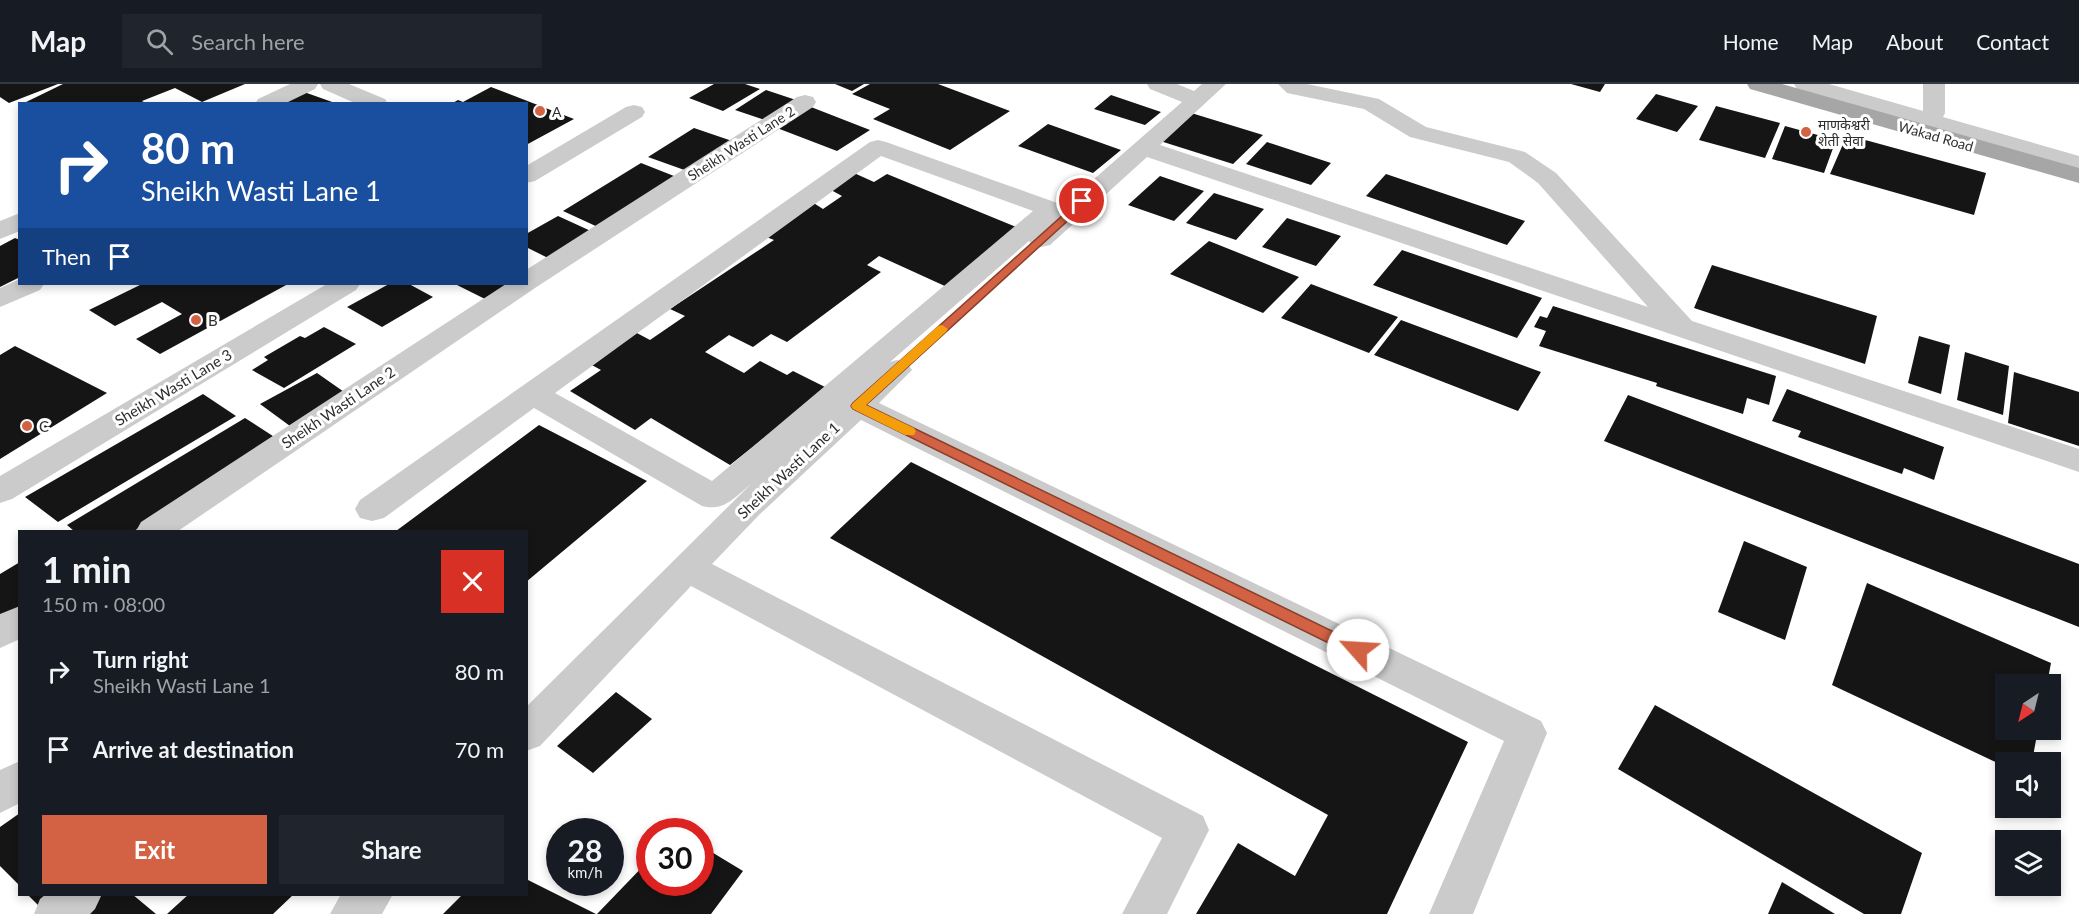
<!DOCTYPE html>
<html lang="en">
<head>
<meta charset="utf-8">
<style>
	:root { --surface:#171b24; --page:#20242c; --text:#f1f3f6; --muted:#9ea1a6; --line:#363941; --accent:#d26243 }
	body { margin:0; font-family:Lato,"Noto Sans Devanagari",sans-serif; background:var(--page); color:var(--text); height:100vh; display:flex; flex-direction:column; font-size:22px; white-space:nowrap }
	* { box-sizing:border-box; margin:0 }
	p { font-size:20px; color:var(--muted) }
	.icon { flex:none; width:33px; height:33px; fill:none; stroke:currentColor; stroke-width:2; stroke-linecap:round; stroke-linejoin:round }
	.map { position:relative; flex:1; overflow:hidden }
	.drawer { position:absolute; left:18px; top:446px; width:510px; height:366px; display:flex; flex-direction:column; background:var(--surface); border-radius:0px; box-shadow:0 3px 9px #0003 }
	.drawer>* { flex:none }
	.hud { position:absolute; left:18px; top:18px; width:510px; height:183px; border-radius:0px; box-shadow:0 3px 9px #0003; background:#1a4fa0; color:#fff; overflow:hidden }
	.needle { width:39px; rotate:215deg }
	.tools { position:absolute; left:1995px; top:590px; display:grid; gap:12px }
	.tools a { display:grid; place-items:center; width:66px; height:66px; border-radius:0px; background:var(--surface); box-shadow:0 3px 9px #0003; font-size:30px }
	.speed { position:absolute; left:546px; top:734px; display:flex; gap:12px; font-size:30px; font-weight:700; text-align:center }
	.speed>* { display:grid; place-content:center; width:78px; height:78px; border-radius:50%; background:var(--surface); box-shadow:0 3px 9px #0003; line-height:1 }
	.speed small { font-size:15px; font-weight:400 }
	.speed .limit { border:9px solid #d22; background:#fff; color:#111 }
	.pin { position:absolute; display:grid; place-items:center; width:51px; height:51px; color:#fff; margin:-26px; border:3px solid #fff; border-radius:50%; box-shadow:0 2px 6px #0007 }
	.me { position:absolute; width:66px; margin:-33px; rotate:296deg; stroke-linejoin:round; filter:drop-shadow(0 0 4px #0008) }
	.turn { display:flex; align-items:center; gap:21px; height:126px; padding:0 24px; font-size:27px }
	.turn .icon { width:78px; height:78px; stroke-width:2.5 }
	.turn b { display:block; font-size:42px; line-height:51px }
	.then { display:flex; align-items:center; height:57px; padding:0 24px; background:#0003; gap:12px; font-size:22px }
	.round { display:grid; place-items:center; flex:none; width:63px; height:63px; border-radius:0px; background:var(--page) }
	.summary { display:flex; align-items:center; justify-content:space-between; height:102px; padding:0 24px }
	h1 { font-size:36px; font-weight:700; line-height:45px }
	.button { display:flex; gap:12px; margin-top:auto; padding:12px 24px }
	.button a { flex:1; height:69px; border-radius:0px; background:var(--accent); color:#fff; font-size:24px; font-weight:700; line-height:69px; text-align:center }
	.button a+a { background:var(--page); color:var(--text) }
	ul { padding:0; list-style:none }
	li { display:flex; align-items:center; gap:18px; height:78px; padding:0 24px }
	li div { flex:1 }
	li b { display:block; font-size:22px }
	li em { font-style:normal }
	header { display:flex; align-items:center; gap:36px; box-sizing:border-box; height:84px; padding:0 30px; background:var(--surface); border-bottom:2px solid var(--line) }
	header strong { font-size:28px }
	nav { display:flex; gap:33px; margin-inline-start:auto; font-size:21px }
	.search { width:420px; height:54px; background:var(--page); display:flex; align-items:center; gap:15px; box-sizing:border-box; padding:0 21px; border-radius:0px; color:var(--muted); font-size:22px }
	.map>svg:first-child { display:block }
	.building { fill:#151515 }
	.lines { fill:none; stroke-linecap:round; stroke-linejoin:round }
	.minor { fill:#cbcbcb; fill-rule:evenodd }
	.major { fill:#a6a6a6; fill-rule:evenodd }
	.route { fill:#d26243; stroke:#88402c; stroke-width:1.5 }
	.slow { fill:#f59e0b }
	.poi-dot { fill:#d26243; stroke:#fff; stroke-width:2 }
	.labels { text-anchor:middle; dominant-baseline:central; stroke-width:6; stroke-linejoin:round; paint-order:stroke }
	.far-poi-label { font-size:14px; fill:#2e2e2e; stroke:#fff; text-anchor:start }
	.far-street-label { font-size:14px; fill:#2e2e2e; stroke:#fff }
	.poi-label { font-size:15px; fill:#2e2e2e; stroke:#fff; text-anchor:start }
	.street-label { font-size:15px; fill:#2e2e2e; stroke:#fff }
</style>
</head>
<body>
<header>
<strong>Map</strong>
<div class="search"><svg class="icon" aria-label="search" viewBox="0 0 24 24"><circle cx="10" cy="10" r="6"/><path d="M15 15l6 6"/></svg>Search here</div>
<nav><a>Home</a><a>Map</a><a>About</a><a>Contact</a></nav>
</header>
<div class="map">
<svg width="2079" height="830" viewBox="0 0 2079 830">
	<rect width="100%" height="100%" fill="#fff"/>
	<path class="building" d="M0,0H58L9,19L0,13Z
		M63,0H245L202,18L175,4L142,17L147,20H22Z
		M714,0H745L760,5L723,27L689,14Z
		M835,0H864L852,7Z
		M870,0H938L1010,27L950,66L873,35L890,25L852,10Z
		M1571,0H1605L1600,8Z
		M491,3L574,35L526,61V20H451L458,16L463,18Z
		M766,6L799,17L768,37L735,26Z
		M304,8L335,19V20H282Z
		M1656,10L1698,22L1677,48L1636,35Z
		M1111,11L1161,28L1145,41L1094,25Z
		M1716,22L1780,39L1765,74L1699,56Z
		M811,23L870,46L837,67L777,44Z
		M1188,28L1263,51L1233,80L1157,56Z
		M1048,40L1121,66L1093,89L1018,62Z
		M1785,42L1836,56L1824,89L1772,75Z
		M694,44L735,58L690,88L648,73Z
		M1847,51L1986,89L1974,131L1830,90Z
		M1267,58L1331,79L1311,101L1246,80Z
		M641,79L679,94L600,144L563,127Z
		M854,89L874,98L887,90L1021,145L947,203L879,172L867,181L881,188L787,258L771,250L753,263L729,251L705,268L744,289L760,277L787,291L793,287L827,304L730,381L651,334L635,346L570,307L601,286L588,279L635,248L650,256L685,232L670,225L774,156L764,152L812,118L823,125L842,112L831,106Z
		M1386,90L1525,137L1507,161L1366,112Z
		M1160,92L1204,107L1174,137L1128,121Z
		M1214,109L1264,125L1236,156L1186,139Z
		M558,132L593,148L550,175L526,163V150Z
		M1287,134L1341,152L1316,182L1262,163Z
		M15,154L20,156V193L0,203V162Z
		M1209,157L1299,193L1263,229L1170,190Z
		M1402,166L1542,214L1517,254L1373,201Z
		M1712,181L1877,232L1865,280L1694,224Z
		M142,200H288L160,270L136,255L182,230L162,218L115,242L89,226Z
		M389,200H409L433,213L382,243L347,223Z
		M455,200H515L487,216Z
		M1311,200L1398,233L1369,269L1281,234Z
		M1553,222L1776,292L1769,321L1747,314L1743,330L1656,302L1657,299L1539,262L1546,247L1534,243L1540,232L1547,234Z
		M1401,236L1541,288L1518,327L1374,271Z
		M324,243L356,260L284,304L252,286L268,276L264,273L300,252L305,254Z
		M1919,252L1950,261L1941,310L1908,299Z
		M15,262L107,309L0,375V271Z
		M1965,268L2009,282L2003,331L1957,316Z
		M2014,288L2079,308V362L2008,339Z
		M317,289L347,310L290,342L260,320Z
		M1787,305L1944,363L1934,396L1904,384L1902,390L1798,353L1801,347L1772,337Z
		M203,310L236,332L58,438L25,413Z
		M1628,311L2079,480V543L1604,357Z
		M245,334L279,356L134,447H74L67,441Z
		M539,341L647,397L526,498V447H396Z
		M911,378L1468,658L1387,830H1196L1238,759L1295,792L1328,731L830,454Z
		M1744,457L1807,483L1785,556L1718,528Z
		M20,478V526L0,539V490Z
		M1867,499L2051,579L2047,600H2006V645H2038L2032,678H2006V683L1832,601Z
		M616,608L652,635L593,689L557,662Z
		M1655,621L1922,769L1901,830H1864L1618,685Z
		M20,729V802L0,782V743Z
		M700,761L743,787L711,830H597L650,775V798H700Z
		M526,795L596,830H443L463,810H526Z
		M1782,798L1835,830H1768Z
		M27,810H57L40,823Z
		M94,810H132L156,830H70Z
		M189,810H294L273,830H167Z"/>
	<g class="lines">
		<path class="minor" d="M290,0H318L315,5L284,20H255L258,15Z
			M320,0H349L385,15L388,20H357L323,5Z
			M1147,0H1177L1194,7L1202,0H1226L1160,61L1648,223L1538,99L1509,78L1410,53L1364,25L1287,9L1278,0H1307L1379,15L1426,43L1525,68L1556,89L1692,237L2079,365V388L1147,73L1050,161L1041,163L1032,161L1029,157L890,278L897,276L907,279L912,286L879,319L1541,637L1547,649L1473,830H1429L1504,657L861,336L759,431L712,480L1203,732L1209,746L1167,830H1122L1162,754L691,502L540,662L526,667V623L751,400C735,413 724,428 702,422L534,324L384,434L372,437L360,434L355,425L360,416L870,58L878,56L886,58L1060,120L1062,123L1182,18L1150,5ZM881,72L1033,127L712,397L555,309Z
			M1794,0H1829L1923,27V0H1945V29L1943,33L2079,72V86L1797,5Z
			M805,11L813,13L816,18L813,23L535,204L178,447H136L141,438L506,200H526V186L797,13Z
			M634,21L642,23L645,28L642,33L535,97L526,99V82L626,23Z
			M20,129V147L0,155V137Z
			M20,195V200H44L40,206L0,223V204Z
			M327,200H360L356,206L12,415L0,419V392Z
			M20,522V555L0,564V530Z
			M20,677V719L0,729V686Z
			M46,810H102L95,825L90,830H34L40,815Z
			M341,810H393L382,830H330Z"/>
		<path class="major" d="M1747,0H1782L2079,84V99L1750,5Z"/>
	</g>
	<path class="route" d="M1082,114L1087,117L1086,120L866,321L1363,562L1366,566L1363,571L1358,572L1353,571L853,325L851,322L853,319Z"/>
	<path class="slow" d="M942,241L948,245L946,248L866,321L914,344L916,347L914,351H905L853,325L851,322L853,319L938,242Z"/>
	<g class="poi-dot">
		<circle cx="540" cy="27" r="6"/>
		<circle cx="1806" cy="48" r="6"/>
		<circle cx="196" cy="236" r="6"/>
		<circle cx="27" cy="342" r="6"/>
	</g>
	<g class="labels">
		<g class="far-poi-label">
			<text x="552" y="27">A</text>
			<text x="1818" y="40">माणकेश्वरी<tspan x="1818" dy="16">शेती सेवा</tspan></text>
		</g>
		<g class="far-street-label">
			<text transform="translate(1936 52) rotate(16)">Wakad Road</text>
			<text transform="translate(741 59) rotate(-33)">Sheikh Wasti Lane 2</text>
		</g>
		<g class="poi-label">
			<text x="208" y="236">B</text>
			<text x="39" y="342">C</text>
		</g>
		<g class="street-label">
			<text transform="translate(173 303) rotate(-31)">Sheikh Wasti Lane 3</text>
			<text transform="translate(338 323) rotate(-34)">Sheikh Wasti Lane 2</text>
			<text transform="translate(788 386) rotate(-43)">Sheikh Wasti Lane 1</text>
		</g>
	</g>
</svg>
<div class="tools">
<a><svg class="needle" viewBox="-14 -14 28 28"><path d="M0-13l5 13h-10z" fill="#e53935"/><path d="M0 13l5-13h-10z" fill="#9ea1a6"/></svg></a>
<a><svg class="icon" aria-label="sound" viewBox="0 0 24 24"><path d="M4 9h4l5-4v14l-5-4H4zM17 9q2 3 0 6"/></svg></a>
<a><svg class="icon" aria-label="layers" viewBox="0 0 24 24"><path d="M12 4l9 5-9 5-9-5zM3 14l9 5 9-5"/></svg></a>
</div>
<div class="speed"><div>28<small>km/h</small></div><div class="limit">30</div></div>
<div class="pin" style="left:1082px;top:117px;background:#d93025"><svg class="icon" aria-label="arrive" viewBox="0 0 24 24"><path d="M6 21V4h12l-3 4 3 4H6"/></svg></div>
<svg class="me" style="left:1358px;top:566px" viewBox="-20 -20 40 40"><circle r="19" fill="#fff"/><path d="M0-13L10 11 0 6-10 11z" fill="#d26243"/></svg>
<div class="hud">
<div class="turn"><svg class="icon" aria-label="right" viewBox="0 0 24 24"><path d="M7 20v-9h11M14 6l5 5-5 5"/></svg><div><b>80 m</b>Sheikh Wasti Lane 1</div></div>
<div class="then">Then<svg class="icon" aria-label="arrive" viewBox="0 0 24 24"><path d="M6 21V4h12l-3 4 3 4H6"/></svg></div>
</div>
<section class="drawer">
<div class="summary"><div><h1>1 min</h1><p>150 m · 08:00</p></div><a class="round" style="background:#d93025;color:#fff"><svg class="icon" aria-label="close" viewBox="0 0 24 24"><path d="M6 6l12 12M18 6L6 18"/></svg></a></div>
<ul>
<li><svg class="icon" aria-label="right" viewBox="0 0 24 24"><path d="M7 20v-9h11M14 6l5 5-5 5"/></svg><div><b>Turn right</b><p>Sheikh Wasti Lane 1</p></div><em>80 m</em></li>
<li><svg class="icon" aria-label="arrive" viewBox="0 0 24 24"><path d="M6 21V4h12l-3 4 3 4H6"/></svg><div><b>Arrive at destination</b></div><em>70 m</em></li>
</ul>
<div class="button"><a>Exit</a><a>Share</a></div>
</section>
</div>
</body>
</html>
